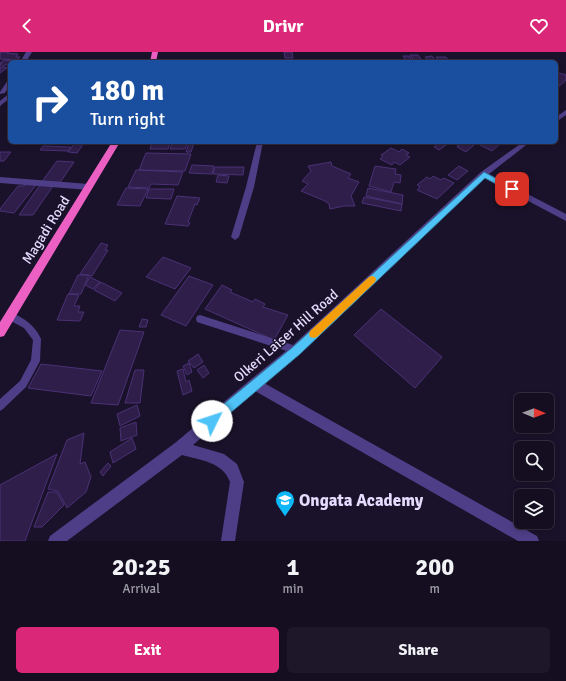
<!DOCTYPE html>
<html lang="en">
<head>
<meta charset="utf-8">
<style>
	:root { --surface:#140e20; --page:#1d1729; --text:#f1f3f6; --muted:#9d9ca5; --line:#332e3e; --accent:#db2777 }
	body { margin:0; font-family:Signika,sans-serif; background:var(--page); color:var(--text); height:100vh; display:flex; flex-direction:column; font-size:15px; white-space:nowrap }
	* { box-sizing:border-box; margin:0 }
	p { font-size:13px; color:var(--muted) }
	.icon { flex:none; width:22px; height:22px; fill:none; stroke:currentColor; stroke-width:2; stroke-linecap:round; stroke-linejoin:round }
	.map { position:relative; height:489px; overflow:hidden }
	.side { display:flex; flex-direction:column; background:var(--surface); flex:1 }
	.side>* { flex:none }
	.hud { position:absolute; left:8px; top:8px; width:550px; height:84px; border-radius:6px; box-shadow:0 2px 6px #0003,0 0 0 1px var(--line); background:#1a4fa0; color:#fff; overflow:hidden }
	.needle { width:26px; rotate:91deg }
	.controls { position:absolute; left:514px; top:341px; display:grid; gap:8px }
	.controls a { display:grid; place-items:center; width:40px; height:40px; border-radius:6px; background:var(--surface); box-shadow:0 2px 6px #0003,0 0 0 1px var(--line); font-size:20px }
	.pin { position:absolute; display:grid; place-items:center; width:34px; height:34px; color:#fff; margin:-17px; border-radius:8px; box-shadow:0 2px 6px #0006 }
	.me { position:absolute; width:44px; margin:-22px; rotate:49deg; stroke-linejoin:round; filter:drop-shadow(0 0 3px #0008) }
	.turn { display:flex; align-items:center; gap:14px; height:84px; padding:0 16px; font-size:18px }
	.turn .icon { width:52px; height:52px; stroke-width:2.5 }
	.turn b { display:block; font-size:28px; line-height:34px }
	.eta { display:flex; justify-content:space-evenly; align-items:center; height:68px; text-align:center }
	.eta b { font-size:24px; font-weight:700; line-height:28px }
	.cta { display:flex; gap:8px; margin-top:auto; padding:8px 16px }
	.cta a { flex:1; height:46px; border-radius:6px; background:var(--accent); color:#fff; font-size:16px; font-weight:700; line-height:46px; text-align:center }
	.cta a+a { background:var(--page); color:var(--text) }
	header { display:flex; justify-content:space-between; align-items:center; height:52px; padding:0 16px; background:var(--accent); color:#fff; font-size:18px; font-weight:700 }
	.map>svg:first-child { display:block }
	.building { fill:#2f1e4a; stroke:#4a3176 }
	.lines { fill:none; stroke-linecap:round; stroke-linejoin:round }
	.service { fill:#4e3e87; fill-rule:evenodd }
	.minor { fill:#4e3e87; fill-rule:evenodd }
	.trunk { fill:#ec60c3; fill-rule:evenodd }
	.route { fill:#4fc3f7; stroke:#337fa1 }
	.slow { fill:#f59e0b }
	.labels { text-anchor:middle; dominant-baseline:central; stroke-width:3; stroke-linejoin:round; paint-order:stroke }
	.street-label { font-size:14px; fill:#e5dbfe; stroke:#1a122a }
	.near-poi-label { font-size:17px; font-weight:bold; fill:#e5dbfe; stroke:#1a122a; text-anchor:start }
</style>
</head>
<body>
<header><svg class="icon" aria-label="back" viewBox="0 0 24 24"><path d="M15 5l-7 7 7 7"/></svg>Drivr<svg class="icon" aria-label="heart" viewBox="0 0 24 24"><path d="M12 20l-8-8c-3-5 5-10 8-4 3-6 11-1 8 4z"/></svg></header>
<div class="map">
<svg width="566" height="489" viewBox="0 0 566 489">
	<rect width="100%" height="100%" fill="#1a122a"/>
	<path class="building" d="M0,0H9L7,1L18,2L16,5H20L17,8L0,7Z
		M284,0H292L293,6H285Z
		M410,3H418L423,10H415Z
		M403,4H409L413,10H407Z
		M432,4L437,10H429L425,5Z
		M436,5H446L450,10H439Z
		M4,8L16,9L10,10V13H5L2,15L7,16L0,21V13L2,11H0Z
		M556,20L566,23V28L556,37Z
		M76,90L84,91L77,101L68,100Z
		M173,90H188L185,97H170Z
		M441,90H450L439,98L434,95Z
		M456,90H468L474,93L466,100L457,95L459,94L454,91Z
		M483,90L486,92L489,90H502L492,99L480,93Z
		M152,91H170L168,97H150Z
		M189,91H194L191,100H186Z
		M43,94L71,95L68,99L40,98Z
		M391,96L399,100L402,97L409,101L406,103L410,105L400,113L394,110L392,113L380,107L383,104L381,103Z
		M0,100H11L4,109H0Z
		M146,101L191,102L185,119L139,118Z
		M57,109L74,110L59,132L41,131Z
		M331,110L332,114L351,122L348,126L359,130L351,144L355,154H344L330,157L329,152L325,149L301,139L308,132L302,129L311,119L308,114Z
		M192,113L214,114L212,122L189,121Z
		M375,114L396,117L395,122L401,123L400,131L394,130L391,140L369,134Z
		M459,114L468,119L457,128L448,123Z
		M215,115H244L243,123L213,122Z
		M136,118L183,120L178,133L151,132L149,136L128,135Z
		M218,123L229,124L227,131L216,130Z
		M433,124L441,128L444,126L454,131L437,147L417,138L420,135L417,133L427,125L430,127Z
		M26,132L36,133L14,161L0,159V157L18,134H24Z
		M40,133L53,134L33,163H19Z
		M126,136L148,137L140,154L117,153Z
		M368,136L403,143L402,152L366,144Z
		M149,137H174L171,147L146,146Z
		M177,144L200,146L197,153L195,152L188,170L190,171L188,174L165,172Z
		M364,145L402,152L401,159L362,151Z
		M101,191L108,193L105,198H108L92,224L80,222Z
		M163,205L191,216L175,237L146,225Z
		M78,223H89L81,242H69Z
		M189,224L213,233L186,274L161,263Z
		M90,225L100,230L93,237L85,233Z
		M101,230L122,241L115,249L94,238Z
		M222,233L232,238L230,240L253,250L255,247L265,252L263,255L288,263L274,288L205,257Z
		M68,242L79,243L74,254H80L78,260H84L80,269L57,268Z
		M381,257L442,305L415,336L354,283Z
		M142,267L148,268L146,275H139Z
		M120,278L144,280L118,353L91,351Z
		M198,302L203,310L194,316L188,309Z
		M189,311L192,320L187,323L183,314Z
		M41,312L102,319L91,344L28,336Z
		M204,313L209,321L203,326L197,318Z
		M183,317L186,330L189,328L192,339L183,343L177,319Z
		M135,318H144L140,351H125Z
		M137,353L140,364L120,374L117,362Z
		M136,370L137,383L121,389L120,376Z
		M84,381L80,412L85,410L91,425L86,440L67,456L58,439L48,437L67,388Z
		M132,386L136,397L113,411L110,400Z
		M57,402L25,489H0V433Z
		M108,411L111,414L103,424L100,420Z
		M48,440H57L64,453L42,475H34Z"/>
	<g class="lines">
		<path class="service" d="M10,260C24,266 35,273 41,287L40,309L26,335L3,357L0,359V347L20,329L31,308L33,288L24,276L7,267L6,264L7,261Z
			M200,263L296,294L299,295L300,298L299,301L296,302L200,271L197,270L196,267L197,264Z"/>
		<path class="minor" d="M26,0H32L26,10H20Z
			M10,27V33L5,41L0,42V40L8,28Z
			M10,41V46L0,54V49Z
			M566,58V63L556,70V65Z
			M257,90H263L254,135L239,185L235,188L231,185L246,135Z
			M523,90H530L489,122L566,162V169L485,126L300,302L264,331L537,484L539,489H518L255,339L193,393L224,402L237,412L244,430L235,489H221L230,430C223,410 200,408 182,403L67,489H48L50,484L175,391L250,328L292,294L481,120Z
			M0,125L89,132L93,135L89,138L0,131Z"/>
		<path class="trunk" d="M152,0H158L156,10H150Z
			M112,90H120L4,284L0,285V270Z"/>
	</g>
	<path class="route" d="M484,120L515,137L514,139H509L485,126L300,302L216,373L212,375L208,373L206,369L208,365L293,295Z"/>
	<path class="slow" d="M372,224L375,225L376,227L375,230L317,285L314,286L310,285L309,282L310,279L369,225Z"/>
	<defs>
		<symbol id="school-pin" viewBox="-11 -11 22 30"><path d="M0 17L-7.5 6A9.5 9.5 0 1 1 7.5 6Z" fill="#0db8f8" stroke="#1a122a"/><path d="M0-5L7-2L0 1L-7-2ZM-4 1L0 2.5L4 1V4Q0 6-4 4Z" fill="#fff"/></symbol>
	</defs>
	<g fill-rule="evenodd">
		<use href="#school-pin" x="274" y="437" width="22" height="30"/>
	</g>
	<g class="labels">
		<g class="street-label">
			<text transform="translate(46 178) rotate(-58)">Magadi Road</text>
			<text transform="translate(286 284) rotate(-41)">Olkeri Laiser Hill Road</text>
		</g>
		<g class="near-poi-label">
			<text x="299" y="448">Ongata Academy</text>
		</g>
	</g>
</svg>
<div class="controls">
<a><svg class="needle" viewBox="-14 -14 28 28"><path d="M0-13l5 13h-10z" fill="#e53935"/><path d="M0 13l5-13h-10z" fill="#9d9ca5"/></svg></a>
<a><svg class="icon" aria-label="search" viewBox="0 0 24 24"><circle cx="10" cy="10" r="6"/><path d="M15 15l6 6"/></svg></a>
<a><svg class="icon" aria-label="layers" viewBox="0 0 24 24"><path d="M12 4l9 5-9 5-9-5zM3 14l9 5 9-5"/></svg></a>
</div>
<div class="pin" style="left:512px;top:137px;background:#d93025"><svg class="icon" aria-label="arrive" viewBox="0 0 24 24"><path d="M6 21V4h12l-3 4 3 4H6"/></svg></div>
<svg class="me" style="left:212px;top:369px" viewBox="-20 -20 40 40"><circle r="19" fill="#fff"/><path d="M0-13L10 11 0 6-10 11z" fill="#4fc3f7"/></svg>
<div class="hud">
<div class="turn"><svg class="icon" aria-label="right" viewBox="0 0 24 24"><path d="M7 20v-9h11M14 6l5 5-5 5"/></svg><div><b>180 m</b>Turn right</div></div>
</div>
</div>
<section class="side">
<div class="eta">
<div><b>20:25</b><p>Arrival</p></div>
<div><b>1</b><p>min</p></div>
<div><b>200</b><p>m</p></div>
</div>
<div class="cta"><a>Exit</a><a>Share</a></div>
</section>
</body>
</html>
